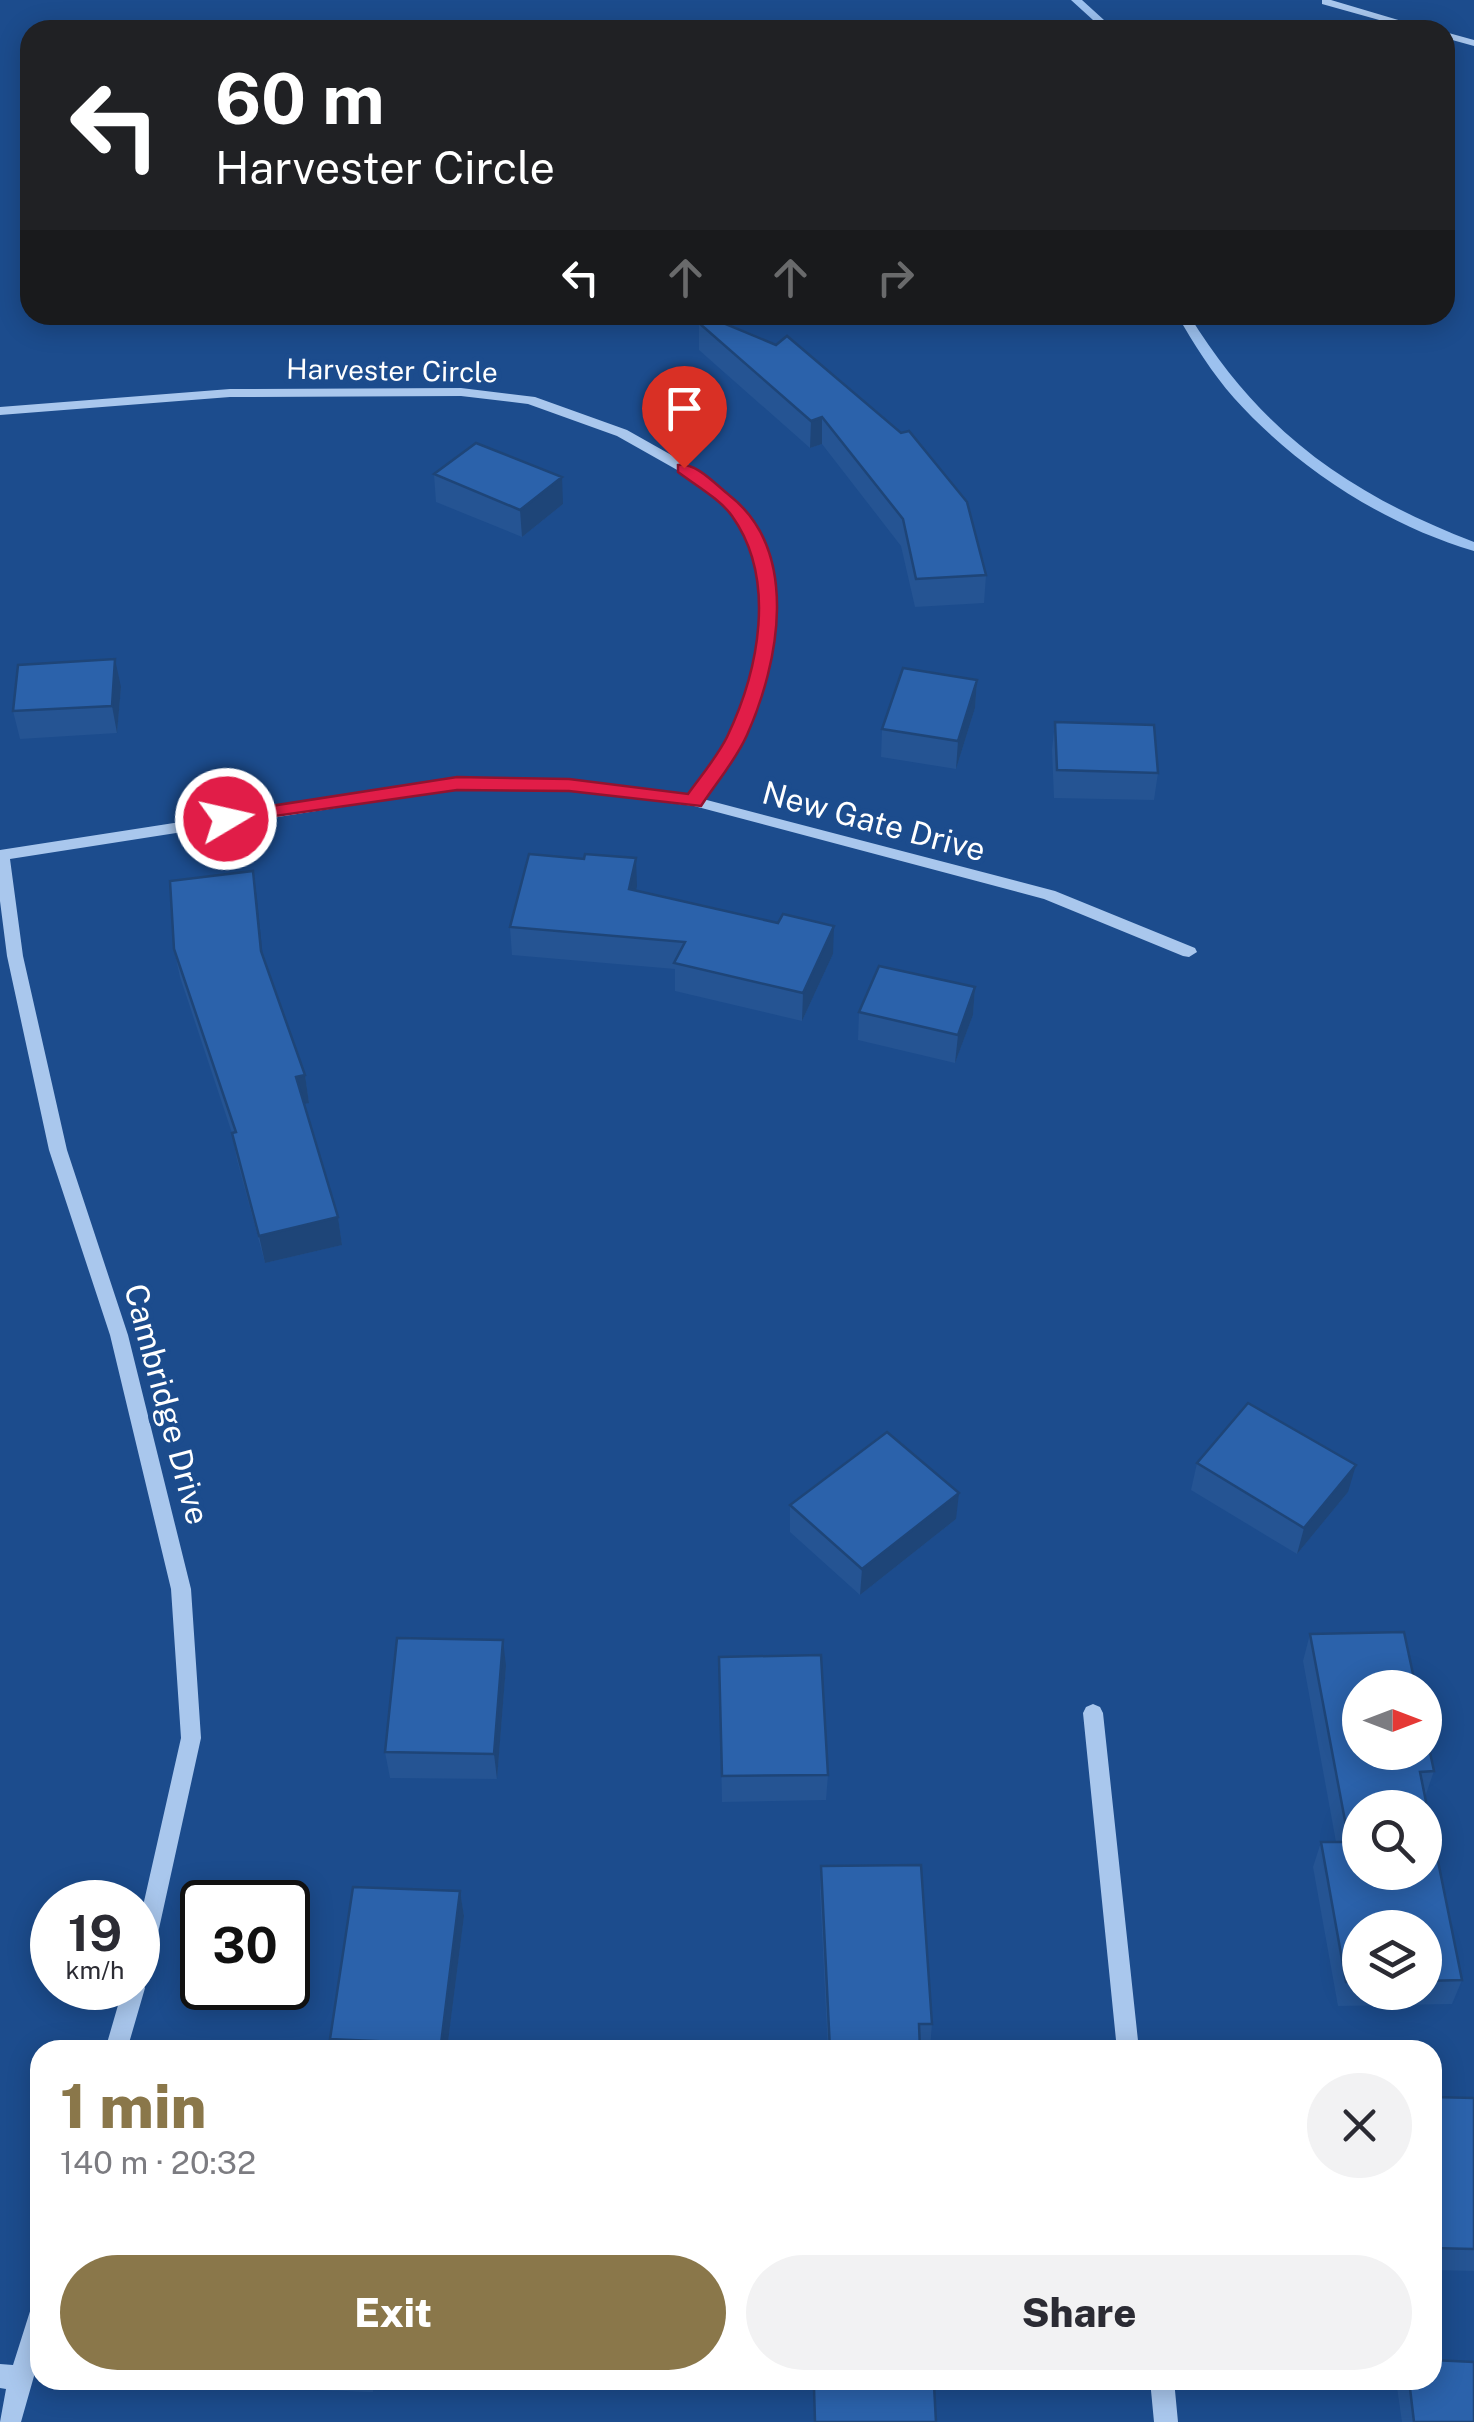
<!DOCTYPE html>
<html lang="en">
<head>
<meta charset="utf-8">
<style>
	:root { --surface:#fff; --page:#f2f2f3; --text:#2b2b33; --muted:#7c7c81; --accent:#8a774a }
	body { margin:0; font-family:"Public Sans",sans-serif; background:var(--page); color:var(--text); height:100vh; display:flex; flex-direction:column; font-size:38px; white-space:nowrap }
	* { box-sizing:border-box; margin:0 }
	p { font-size:32px; color:var(--muted) }
	.icon { flex:none; width:55px; height:55px; fill:none; stroke:currentColor; stroke-width:2; stroke-linecap:round; stroke-linejoin:round }
	.map { position:relative; flex:1; overflow:hidden }
	.panel { position:absolute; left:30px; top:2040px; width:1412px; height:350px; display:flex; flex-direction:column; background:var(--surface); border-radius:30px; box-shadow:0 5px 25px #0003 }
	.panel>* { flex:none }
	.banner { position:absolute; left:20px; top:20px; width:1435px; height:305px; border-radius:30px; box-shadow:0 5px 25px #0003; background:#202124; color:#fff; overflow:hidden }
	.needle { width:65px; rotate:90deg }
	.tools { position:absolute; left:1342px; top:1670px; display:grid; gap:20px }
	.tools a { display:grid; place-items:center; width:100px; height:100px; border-radius:50%; background:var(--surface); box-shadow:0 5px 25px #0003; font-size:50px }
	.speed { position:absolute; left:30px; top:1880px; display:flex; gap:20px; font-size:50px; font-weight:700; text-align:center }
	.speed>* { display:grid; place-content:center; width:130px; height:130px; border-radius:50%; background:var(--surface); box-shadow:0 5px 25px #0003; line-height:1 }
	.speed small { font-size:25px; font-weight:400 }
	.speed .limit { border:5px solid #111; border-radius:15px; background:#fff; color:#111 }
	.pin { position:absolute; display:grid; place-items:center; width:85px; height:85px; color:#fff; margin:-102px -42px; border-radius:50% 50% 50% 0; rotate:-45deg; box-shadow:0 0 10px #0007 }
	.pin .icon { rotate:45deg }
	.me { position:absolute; width:110px; margin:-55px; rotate:81deg; stroke-linejoin:round; filter:drop-shadow(0 0 8px #0008) }
	.turn { display:flex; align-items:center; gap:35px; height:210px; padding:0 30px; font-size:45px }
	.turn .icon { width:130px; height:130px; stroke-width:2.5 }
	.turn b { display:block; font-size:70px; line-height:85px }
	.lanes { display:flex; align-items:center; height:95px; padding:0 30px; background:#0003; justify-content:center; gap:50px; direction:ltr }
	.lanes .off { opacity:.35 }
	.round { display:grid; place-items:center; flex:none; width:105px; height:105px; border-radius:52px; background:var(--page) }
	.summary { display:flex; align-items:center; justify-content:space-between; height:170px; padding:0 30px }
	h1 { font-size:60px; font-weight:800; line-height:75px; color:var(--accent) }
	.button { display:flex; gap:20px; margin-top:auto; padding:20px 30px }
	.button a { flex:1; height:115px; border-radius:60px; background:var(--accent); color:#fff; font-size:40px; font-weight:800; line-height:115px; text-align:center }
	.button a+a { background:var(--page); color:var(--text) }
	.map>svg:first-child { display:block }
	.lines { fill:none; stroke-linecap:round; stroke-linejoin:round }
	.stream { fill:#9cc1ef; fill-rule:evenodd }
	.minor { fill:#a9c7ed; fill-rule:evenodd }
	.wall { fill:#255493; fill-rule:evenodd }
	.shaded-wall { fill:#1e4578 }
	.building { fill:#2b62ab; stroke:#1e4578; stroke-width:2.5; fill-rule:evenodd }
	.route { fill:#e11d48; stroke:#92132f; stroke-width:2.5 }
	.labels { text-anchor:middle; dominant-baseline:central; stroke-width:10; stroke-linejoin:round; paint-order:stroke }
	.far-street-label { font-size:28px; fill:#fff; stroke:#1c4c8d }
	.street-label { font-size:32px; fill:#fff; stroke:#1c4c8d }
</style>
</head>
<body>
<div class="map">
<svg width="1474" height="2422" viewBox="0 0 1474 2422">
	<rect width="100%" height="100%" fill="#1c4c8d"/>
	<g class="lines">
		<path class="stream" d="M1071,0H1082L1115,30H1104Z
			M1177,315H1189C1261,432 1347,493 1474,542V551C1383,524 1297,468 1234,398C1212,373 1194,344 1177,315Z"/>
		<path class="minor" d="M1322,0H1331L1432,30H1415L1322,4Z
			M1445,32L1474,40V46L1445,38Z
			M461,388L535,397L627,430L689,465L744,510L771,558L775,622L766,678L743,739L703,799L1055,891L1195,948L1197,952L1189,957L1183,956L1044,899L694,806L569,790L457,789L10,859L23,956L67,1150L128,1335L191,1589L201,1738L149,1974L142,1982L145,1988L127,2050H105L123,1988H138V1928L181,1738L171,1589L110,1335L49,1150L7,956L0,901V850L457,779L569,780L690,796L729,739L752,678L761,622L757,558L732,512L679,471L617,436L528,404L461,396L230,397L0,415V407L230,389Z
			M1093,1704L1100,1707L1103,1713L1139,2050H1117L1083,1713L1086,1707Z
			M40,2301V2355L21,2422H0L6,2389L0,2388V2364L13,2365L32,2305Z
			M1150,2380H1174L1178,2422H1154Z"/>
	</g>
	<path class="wall" d="M699,323L776,345L986,575L984,603L915,607L901,546L822,444L810,448L699,350Z
		M434,474L563,504L522,537L436,502Z
		M977,680L975,708L956,769L881,757L882,729Z
		M121,687L117,733L20,739L13,711Z
		M1055,722L1158,773L1154,800L1054,798L1052,750Z
		M636,858V890L833,954L802,1021L675,991V969L512,955L510,927Z
		M253,871L263,959L305,1075L309,1103L304,1104L338,1217L342,1245L265,1263L237,1160L232,1133L180,977L174,949Z
		M975,987L973,1015L955,1063L858,1040L859,1012Z
		M1197,1463L1348,1492L1297,1554L1191,1490Z
		M790,1505L956,1519L860,1595L790,1532Z
		M1310,1634L1434,1771L1425,1797L1462,1980L1452,2004L1338,2006L1313,1867L1321,1842H1336L1303,1661ZM1360,1928H1425V1992H1360Z
		M719,1657L828,1775L826,1800L722,1802Z
		M506,1666L497,1779L390,1778L385,1752Z
		M821,1866L932,2024L930,2048H919L920,2050H828L820,1891Z
		M460,1891L464,1916L447,2050H333L330,2039Z
		M1432,2097L1474,2098V2271L1432,2270Z
		M259,2380H374L373,2392L262,2388Z
		M1396,2380H1432L1474,2422H1402Z"/>
	<path class="shaded-wall" d="M822,417V444L810,448L811,421Z
		M562,477L563,504L522,537L520,510Z
		M115,659L121,687L117,733L112,706Z
		M977,680L975,708L956,769L958,741Z
		M636,858L637,886L630,917L629,889Z
		M253,871L257,899L265,979L261,951Z
		M834,926L833,954L802,1021L803,993Z
		M975,987L973,1015L955,1063L958,1035Z
		M305,1075L309,1103L301,1105L296,1077Z
		M338,1217L342,1245L265,1263L259,1236Z
		M1356,1465L1348,1492L1297,1554L1304,1528Z
		M959,1493L956,1519L860,1595L862,1569Z
		M503,1640L506,1666L497,1779L494,1754Z
		M460,1891L464,1916L447,2050H442L441,2044Z"/>
	<path class="building" d="M704,315L776,345L787,336L901,433L909,431L967,502L986,575L916,579L903,519L822,417L811,421L699,323Z
		M476,443L562,477L520,510L434,474Z
		M115,659L112,706L13,711L18,665Z
		M903,668L977,680L958,741L882,729Z
		M1055,722L1154,725L1158,773L1057,770Z
		M529,854L584,859L585,854L636,858L629,889L778,923L783,914L834,926L803,993L674,963L685,942L510,927Z
		M253,871L261,951L305,1075L296,1077L338,1217L259,1236L232,1133L236,1132L174,949L170,881Z
		M879,966L975,987L958,1035L859,1012Z
		M1248,1403L1356,1465L1304,1528L1197,1463Z
		M887,1432L959,1493L862,1569L790,1505Z
		M1404,1632L1416,1688H1360V1752H1425V1729L1434,1771L1420,1772L1462,1980L1425,1981V1928H1360V1982H1346L1321,1842H1349L1310,1634ZM1360,1808H1425V1872H1360Z
		M397,1638L503,1640L494,1754L385,1752Z
		M821,1655L828,1775L722,1776L719,1657Z
		M921,1865L932,2024H919L920,2050H830L821,1866Z
		M353,1887L460,1891L441,2044L330,2039Z
		M1432,2097L1474,2098V2249L1432,2248Z
		M1432,2360L1474,2362V2422H1414L1409,2380H1432Z
		M934,2385L936,2422H815L814,2388Z"/>
	<path class="route" d="M678,465C696,462 715,484 729,495C801,551 779,663 747,735C736,760 716,783 701,806L569,791L457,790L219,824L216,819L226,813L457,777L569,779L688,794C701,776 717,757 727,737C759,670 777,579 732,516C720,499 695,485 678,472Z"/>
	<g class="labels">
		<g class="far-street-label">
			<text transform="translate(392 370) rotate(1)">Harvester Circle</text>
		</g>
		<g class="street-label">
			<text transform="translate(874 821) rotate(15)">New Gate Drive</text>
			<text transform="translate(167 1404) rotate(75)">Cambridge Drive</text>
		</g>
	</g>
</svg>
<div class="tools">
<a><svg class="needle" viewBox="-14 -14 28 28"><path d="M0-13l5 13h-10z" fill="#e53935"/><path d="M0 13l5-13h-10z" fill="#7c7c81"/></svg></a>
<a><svg class="icon" aria-label="search" viewBox="0 0 24 24"><circle cx="10" cy="10" r="6"/><path d="M15 15l6 6"/></svg></a>
<a><svg class="icon" aria-label="layers" viewBox="0 0 24 24"><path d="M12 4l9 5-9 5-9-5zM3 14l9 5 9-5"/></svg></a>
</div>
<div class="speed"><div>19<small>km/h</small></div><div class="limit">30</div></div>
<div class="pin" style="left:684px;top:468px;background:#d93025"><svg class="icon" aria-label="arrive" viewBox="0 0 24 24"><path d="M6 21V4h12l-3 4 3 4H6"/></svg></div>
<svg class="me" style="left:226px;top:819px" viewBox="-20 -20 40 40"><circle r="17" fill="#e11d48" stroke="#fff" stroke-width="3"/><path d="M0-11L8 9 0 5-8 9z" fill="#fff"/></svg>
<div class="banner">
<div class="turn"><svg class="icon" aria-label="left" viewBox="0 0 24 24"><path d="M17 20v-9H6M10 6l-5 5 5 5"/></svg><div><b>60 m</b>Harvester Circle</div></div>
<div class="lanes"><svg class="icon" aria-label="left" viewBox="0 0 24 24"><path d="M17 20v-9H6M10 6l-5 5 5 5"/></svg><svg class="icon off" aria-label="ahead" viewBox="0 0 24 24"><path d="M12 20V5M6 11l6-6 6 6"/></svg><svg class="icon off" aria-label="ahead" viewBox="0 0 24 24"><path d="M12 20V5M6 11l6-6 6 6"/></svg><svg class="icon off" aria-label="right" viewBox="0 0 24 24"><path d="M7 20v-9h11M14 6l5 5-5 5"/></svg></div>
</div>
<section class="panel">
<div class="summary"><div><h1>1 min</h1><p>140 m · 20:32</p></div><a class="round"><svg class="icon" aria-label="close" viewBox="0 0 24 24"><path d="M6 6l12 12M18 6L6 18"/></svg></a></div>
<div class="button"><a>Exit</a><a>Share</a></div>
</section>
</div>
</body>
</html>
